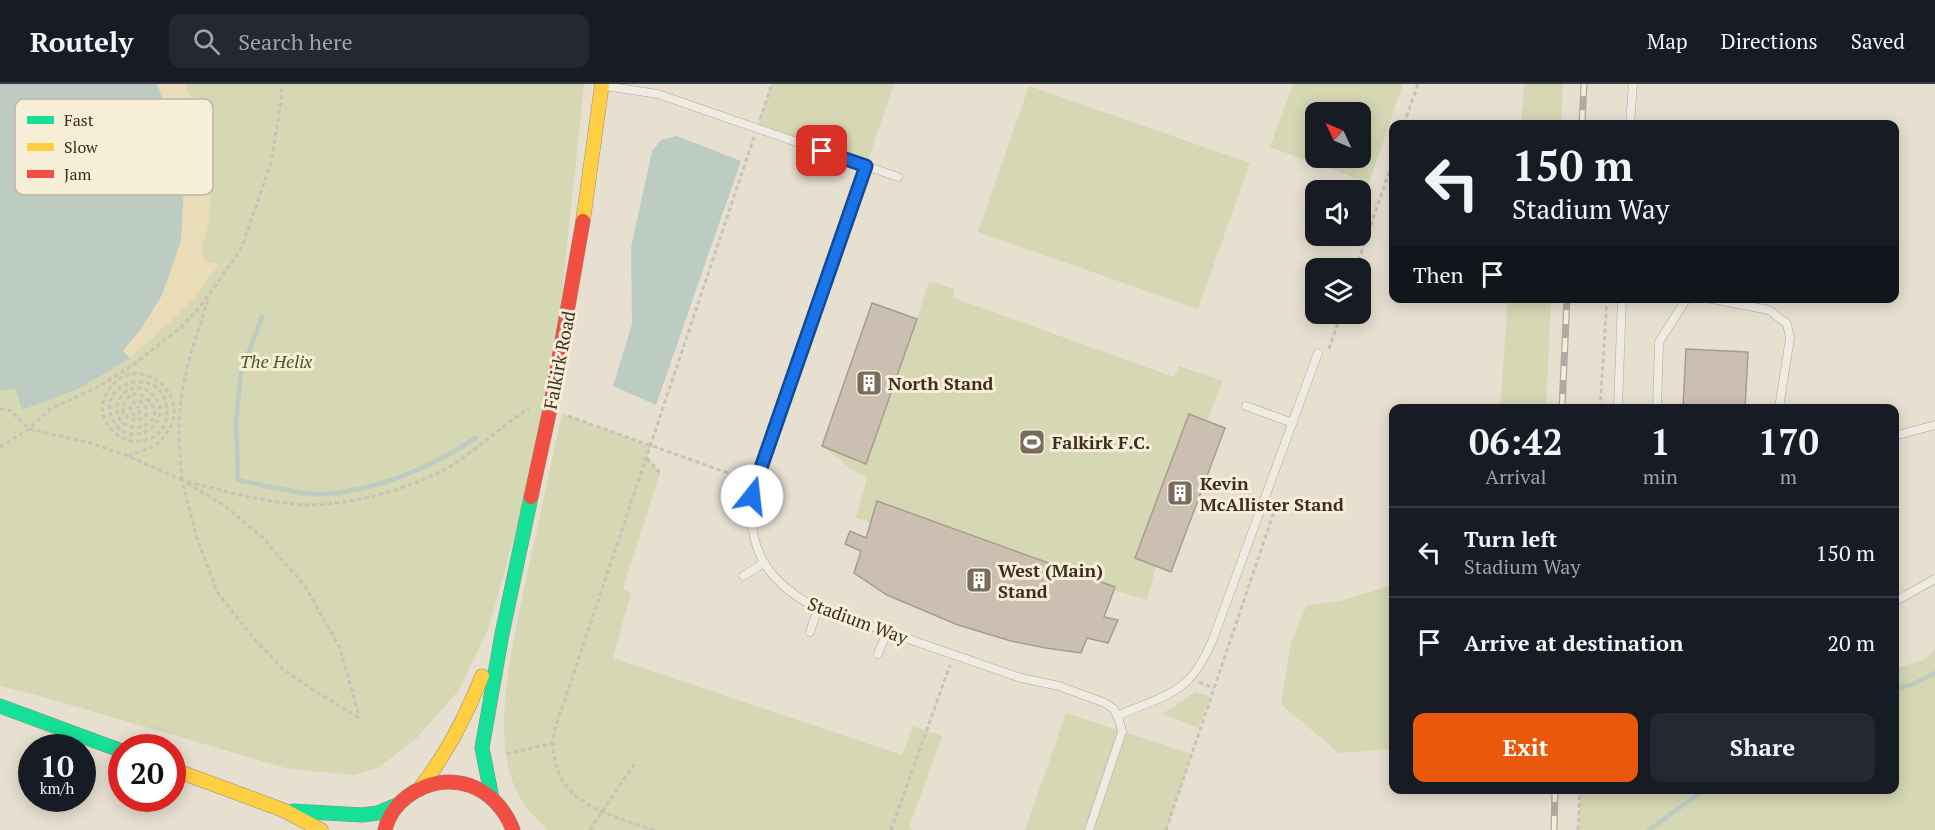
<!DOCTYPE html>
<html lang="en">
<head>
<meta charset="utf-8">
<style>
	:root { --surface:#171b24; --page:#242831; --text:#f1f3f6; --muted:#9ea1a6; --line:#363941; --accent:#ea580c }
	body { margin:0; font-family:"PT Serif",serif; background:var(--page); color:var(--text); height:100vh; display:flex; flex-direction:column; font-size:22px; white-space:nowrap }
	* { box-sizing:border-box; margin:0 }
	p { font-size:20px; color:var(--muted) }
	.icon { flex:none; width:33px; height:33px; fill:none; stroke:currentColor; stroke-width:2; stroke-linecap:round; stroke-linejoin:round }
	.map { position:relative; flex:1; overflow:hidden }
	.side { position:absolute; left:1389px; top:320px; width:510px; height:390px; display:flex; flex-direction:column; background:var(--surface); border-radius:12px; box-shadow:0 3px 15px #0003 }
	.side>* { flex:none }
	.banner { position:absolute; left:1389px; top:36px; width:510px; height:183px; border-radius:12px; box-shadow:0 3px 15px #0003; background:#171b24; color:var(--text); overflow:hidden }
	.needle { width:39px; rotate:314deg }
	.fabs { position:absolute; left:1305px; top:18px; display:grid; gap:12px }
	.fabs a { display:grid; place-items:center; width:66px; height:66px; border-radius:12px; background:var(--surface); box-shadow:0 3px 15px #0003; font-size:30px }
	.speed { position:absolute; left:18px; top:650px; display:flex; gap:12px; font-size:30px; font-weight:700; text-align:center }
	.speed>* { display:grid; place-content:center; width:78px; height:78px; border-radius:50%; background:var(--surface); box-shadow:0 3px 15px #0003; line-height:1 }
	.speed small { font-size:15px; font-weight:400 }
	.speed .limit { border:9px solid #d22; background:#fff; color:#111 }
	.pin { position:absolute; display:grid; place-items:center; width:51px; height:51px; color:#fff; margin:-26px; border-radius:12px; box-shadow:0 3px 9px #0006 }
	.me { position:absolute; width:66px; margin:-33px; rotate:16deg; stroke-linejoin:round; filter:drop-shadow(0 0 4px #0008) }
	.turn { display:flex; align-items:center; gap:21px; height:126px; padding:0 24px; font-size:27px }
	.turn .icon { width:78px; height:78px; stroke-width:2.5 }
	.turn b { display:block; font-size:42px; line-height:51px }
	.then { display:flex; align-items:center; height:57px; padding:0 24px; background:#0003; gap:12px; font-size:22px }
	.eta { display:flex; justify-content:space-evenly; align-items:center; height:102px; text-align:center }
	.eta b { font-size:36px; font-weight:800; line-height:42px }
	.action { display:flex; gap:12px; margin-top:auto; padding:12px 24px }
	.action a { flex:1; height:69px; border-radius:12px; background:var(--accent); color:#fff; font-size:24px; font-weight:800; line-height:69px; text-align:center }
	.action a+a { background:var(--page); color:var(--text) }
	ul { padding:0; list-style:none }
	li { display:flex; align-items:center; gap:18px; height:90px; padding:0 24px; border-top:2px solid var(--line) }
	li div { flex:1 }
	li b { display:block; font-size:22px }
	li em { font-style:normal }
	header { display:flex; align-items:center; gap:36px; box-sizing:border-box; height:84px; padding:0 30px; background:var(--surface); border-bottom:2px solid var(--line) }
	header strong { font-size:28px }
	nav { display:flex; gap:33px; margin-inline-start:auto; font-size:21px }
	.search { width:420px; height:54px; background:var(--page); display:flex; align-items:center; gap:15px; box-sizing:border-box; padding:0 21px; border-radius:12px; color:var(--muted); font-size:22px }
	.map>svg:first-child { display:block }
	.green { fill:#d6d7b3; fill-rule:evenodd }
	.sand { fill:#eadcb9 }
	.water { fill:#bcccc2 }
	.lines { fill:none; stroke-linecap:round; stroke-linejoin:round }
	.stream { stroke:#bcccc2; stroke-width:4.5 }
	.building { fill:#cbbfb2; stroke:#a89c90; stroke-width:1.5 }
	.lane-casing { stroke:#ada599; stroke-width:9 }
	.fast-casing { stroke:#928b80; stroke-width:15 }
	.slow-casing { stroke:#928b80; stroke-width:15 }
	.jam-casing { stroke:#928b80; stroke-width:15 }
	.path { stroke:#c8c2b9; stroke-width:3; stroke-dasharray:4.5 3; stroke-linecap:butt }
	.lane { stroke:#efebe3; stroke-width:8 }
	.fast { stroke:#16e098; stroke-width:14 }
	.slow { stroke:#ffcf43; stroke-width:14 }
	.jam { stroke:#f24e42; stroke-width:14 }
	.rail-casing { stroke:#afaaa2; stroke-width:7 }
	.rail { stroke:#f7eed8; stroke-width:4.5; stroke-dasharray:14; stroke-linecap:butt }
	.route-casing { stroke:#114b97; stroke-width:15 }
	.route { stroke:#1a73e8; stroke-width:10 }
	.labels { text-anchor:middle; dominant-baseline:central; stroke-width:6; stroke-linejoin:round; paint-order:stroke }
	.street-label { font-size:18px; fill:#3d2e20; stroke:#f7eed8 }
	.park-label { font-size:18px; font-style:italic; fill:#4d5a26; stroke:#f7eed8 }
	.poi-label { font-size:18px; font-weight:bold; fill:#3d2e20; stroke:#f7eed8; text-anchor:start }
	.key { fill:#f7eed8; stroke:#bfb4a1; stroke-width:1.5 }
	.key-label { font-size:16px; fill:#3d2e20 }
</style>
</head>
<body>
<header>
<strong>Routely</strong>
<div class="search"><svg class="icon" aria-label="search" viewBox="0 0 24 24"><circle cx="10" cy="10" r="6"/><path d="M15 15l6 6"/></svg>Search here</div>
<nav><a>Map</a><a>Directions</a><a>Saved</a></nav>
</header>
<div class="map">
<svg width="1935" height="746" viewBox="0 0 1935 746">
	<rect width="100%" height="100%" fill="#e7e0d1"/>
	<path class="green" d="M0,0H584L550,325L489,543L459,606L416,655L378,684L353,691L289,685L43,613L0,602Z
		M772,0H894L866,82L757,44Z
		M1293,0H1403L1369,99L1270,63ZM1316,28H1360V74H1316Z
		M1524,0H1563L1561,40H1521Z
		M1029,2L1250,79L1198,225L978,148Z
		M929,197L954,205V214L1174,293L1179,282L1223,297L1207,337L1225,344L1171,488L1156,482L1147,516L1113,506L1104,533L1118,536L1108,559L1088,554L1081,569C999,559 923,533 854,489L861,468L845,460L850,447L867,453L871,438L856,434L867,394L851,385L822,362L872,219L917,235Z
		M1508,215H1551L1546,324H1500Z
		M562,330L651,362L647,374L660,389L623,504L631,509L613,574L902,671L913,642L942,652L909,744L914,746H548C531,731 516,712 510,690C493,633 517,539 529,482C540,431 551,380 562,330Z
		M1393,501V661L1391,665L1339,669L1281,620L1291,558L1307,521L1340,517Z
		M1935,565V746H1579L1580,705H1894L1895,585L1925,575Z
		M1196,608L1210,612L1198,644L1162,630Z
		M1066,629L1192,670L1166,746H1025Z"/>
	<path class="sand" d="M157,0H185C203,37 213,95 209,136C208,150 194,169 208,179H220L189,220L130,274L123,267L143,242L174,46Z"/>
	<path class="water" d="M0,0H157L174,46L184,101L181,157L162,211L143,242L123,267L130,274L80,304L22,326L16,305L0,307Z
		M677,52L741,77L656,321L613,302L632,240L631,164L652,67L661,56Z"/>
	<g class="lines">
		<path class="stream" d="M262,233L241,289L236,338L238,396C262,401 302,411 325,410C380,406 431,383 476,354
			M1894,605L1911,601L1935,589
			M1649,746L1705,705"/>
	</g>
	<path class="building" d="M872,219L917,235L866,380L822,362Z
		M1686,265L1748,268L1745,324H1683Z
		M1189,330L1225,344L1171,488L1135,474Z
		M877,417L1115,503L1104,533L1118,536L1108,559L1087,554L1081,569L1046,564L1011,557L958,541L887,511L854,489L861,467L845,460L850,447L866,454Z"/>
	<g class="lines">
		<defs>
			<path id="lane" d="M605,2L658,10L866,82L756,398C743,456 761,494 813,522L1021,594L1059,602L1105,619L1114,625L1120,639L1122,648L1089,746
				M1630,40L1633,0
				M866,82L898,93
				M1707,214L1769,226L1787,240L1790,254L1779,324
				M1246,322L1293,339
				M1618,324L1622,214
				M1657,324L1659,258L1687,214
				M1894,352L1935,341
				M743,492L764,479
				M1894,518L1935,495
				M810,548L818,524
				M878,570L887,548
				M1117,632C1140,621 1171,614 1189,595C1200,584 1207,569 1213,555L1318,269"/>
			<path id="fast" d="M0,622L122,667
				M492,714L482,664L502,550L531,413
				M293,727L362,731L378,729L397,721"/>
			<path id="slow" d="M583,137L602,0
				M172,685L283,726L321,746
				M420,704C447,670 466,632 482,592"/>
			<path id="jam" d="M531,413L550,325L583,137
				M385,746C388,732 396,721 408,712C448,683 496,701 513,746"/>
		</defs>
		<use href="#lane" class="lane-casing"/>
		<use href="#fast" class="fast-casing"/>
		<use href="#slow" class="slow-casing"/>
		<use href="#jam" class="jam-casing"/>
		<path class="path" d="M760,35L772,0
			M1404,40L1418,0
			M1356,184L1394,73
			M1329,265L1341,230
			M1600,324L1607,214
			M0,325L10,326L29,345L90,359L128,372L182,396
			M568,332L745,395
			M0,363L29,345L50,325L100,302L134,280L180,244L200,223L241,165L271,79L282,11L281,0
			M128,372C137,368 149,365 157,360C162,356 166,350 169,346C192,304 131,267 108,307C103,315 101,324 104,333C119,372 175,361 166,320C158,280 94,299 113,336C131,372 184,332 148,307C130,294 106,321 122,338C127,343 136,345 143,342C178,330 124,285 123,329L128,334L137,337L145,333C148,326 146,322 140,317L134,318L130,322V328L135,331L140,328V324L137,323
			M647,374L660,389
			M182,396C181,381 179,365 179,349C178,304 194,258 208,216
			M187,399L225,422L263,454L305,502L340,564L359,632
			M1199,598L1214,604
			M359,634L315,607L283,585L255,556L218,509L197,455L182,396C219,406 256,416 294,420C340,425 414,405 452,381C479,364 503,341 529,324
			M506,670L553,659
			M590,746L635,679
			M654,746C602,728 547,718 554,648L754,53
			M891,746L950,581
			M1166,746L1276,422
			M1578,746L1580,705"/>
		<use href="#lane" class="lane"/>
		<use href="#fast" class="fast"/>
		<use href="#slow" class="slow"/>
		<use href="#jam" class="jam"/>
		<defs>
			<path id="rail" d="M1582,40L1584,0
				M1562,324L1567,214
				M1554,746L1555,705"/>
		</defs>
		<use href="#rail" class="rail-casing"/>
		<use href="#rail" class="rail"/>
	</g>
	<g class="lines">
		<defs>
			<path id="route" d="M752,412L756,398L866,82L822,67"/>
		</defs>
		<use href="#route" class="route-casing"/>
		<use href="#route" class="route"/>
	</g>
	<defs>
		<symbol id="building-square" viewBox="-11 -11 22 22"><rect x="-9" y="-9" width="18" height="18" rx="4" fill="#786c5e" stroke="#f7eed8"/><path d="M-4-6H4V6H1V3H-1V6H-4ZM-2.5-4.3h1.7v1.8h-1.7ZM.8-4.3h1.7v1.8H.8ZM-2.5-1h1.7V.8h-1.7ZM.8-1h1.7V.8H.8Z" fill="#fff"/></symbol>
		<symbol id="stadium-square" viewBox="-11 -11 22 22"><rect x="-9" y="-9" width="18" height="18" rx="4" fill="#786c5e" stroke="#f7eed8"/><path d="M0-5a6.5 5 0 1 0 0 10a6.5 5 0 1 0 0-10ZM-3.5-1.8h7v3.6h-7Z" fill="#fff"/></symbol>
	</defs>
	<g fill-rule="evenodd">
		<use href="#building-square" x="854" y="284" width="30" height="30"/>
		<use href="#stadium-square" x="1017" y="343" width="30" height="30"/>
		<use href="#building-square" x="1165" y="394" width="30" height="30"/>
		<use href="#building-square" x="964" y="481" width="30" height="30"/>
	</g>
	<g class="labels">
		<g class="street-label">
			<text transform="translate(559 276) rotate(-79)">Falkirk Road</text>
			<text transform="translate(858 536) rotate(20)">Stadium Way</text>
		</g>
		<g class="park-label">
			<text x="276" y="277">The Helix</text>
		</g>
		<g class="poi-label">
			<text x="888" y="299">North Stand</text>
			<text x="1052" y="358">Falkirk F.C.</text>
			<text x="1200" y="399">Kevin<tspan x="1200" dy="21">McAllister Stand</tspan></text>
			<text x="998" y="486">West (Main)<tspan x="998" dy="21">Stand</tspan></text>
		</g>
	</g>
	<rect x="15" y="15" width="198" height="96" rx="9" class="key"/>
	<rect x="27" y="32" width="27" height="8" fill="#16e098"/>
	<rect x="27" y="59" width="27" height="8" fill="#ffcf43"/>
	<rect x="27" y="86" width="27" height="8" fill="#f24e42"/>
	<g class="key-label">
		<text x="64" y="42">Fast</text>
		<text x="64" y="69">Slow</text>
		<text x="64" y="96">Jam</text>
	</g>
</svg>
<div class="fabs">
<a><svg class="needle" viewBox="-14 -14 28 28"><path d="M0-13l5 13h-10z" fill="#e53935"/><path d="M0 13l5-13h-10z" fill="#9ea1a6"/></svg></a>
<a><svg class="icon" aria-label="sound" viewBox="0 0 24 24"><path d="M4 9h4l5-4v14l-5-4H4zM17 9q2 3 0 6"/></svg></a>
<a><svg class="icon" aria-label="layers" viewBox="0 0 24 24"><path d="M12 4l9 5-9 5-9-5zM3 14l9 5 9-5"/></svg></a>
</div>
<div class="speed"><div>10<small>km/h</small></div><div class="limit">20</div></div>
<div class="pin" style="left:822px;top:67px;background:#d93025"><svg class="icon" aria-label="arrive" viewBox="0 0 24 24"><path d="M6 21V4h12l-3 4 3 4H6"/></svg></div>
<svg class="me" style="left:752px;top:412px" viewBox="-20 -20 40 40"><circle r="19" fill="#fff"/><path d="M0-13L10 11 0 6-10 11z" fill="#1a73e8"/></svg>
<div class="banner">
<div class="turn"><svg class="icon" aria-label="left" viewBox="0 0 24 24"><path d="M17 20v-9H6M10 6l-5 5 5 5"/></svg><div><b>150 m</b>Stadium Way</div></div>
<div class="then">Then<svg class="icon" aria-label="arrive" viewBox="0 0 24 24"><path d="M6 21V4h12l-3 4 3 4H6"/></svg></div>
</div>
<section class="side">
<div class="eta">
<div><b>06:42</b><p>Arrival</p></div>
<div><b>1</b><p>min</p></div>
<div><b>170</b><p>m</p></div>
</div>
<ul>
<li><svg class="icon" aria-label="left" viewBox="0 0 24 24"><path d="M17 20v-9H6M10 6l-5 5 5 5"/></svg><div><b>Turn left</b><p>Stadium Way</p></div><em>150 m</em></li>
<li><svg class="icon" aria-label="arrive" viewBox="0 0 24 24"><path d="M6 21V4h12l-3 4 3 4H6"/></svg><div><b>Arrive at destination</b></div><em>20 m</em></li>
</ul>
<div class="action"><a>Exit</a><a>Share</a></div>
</section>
</div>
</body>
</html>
